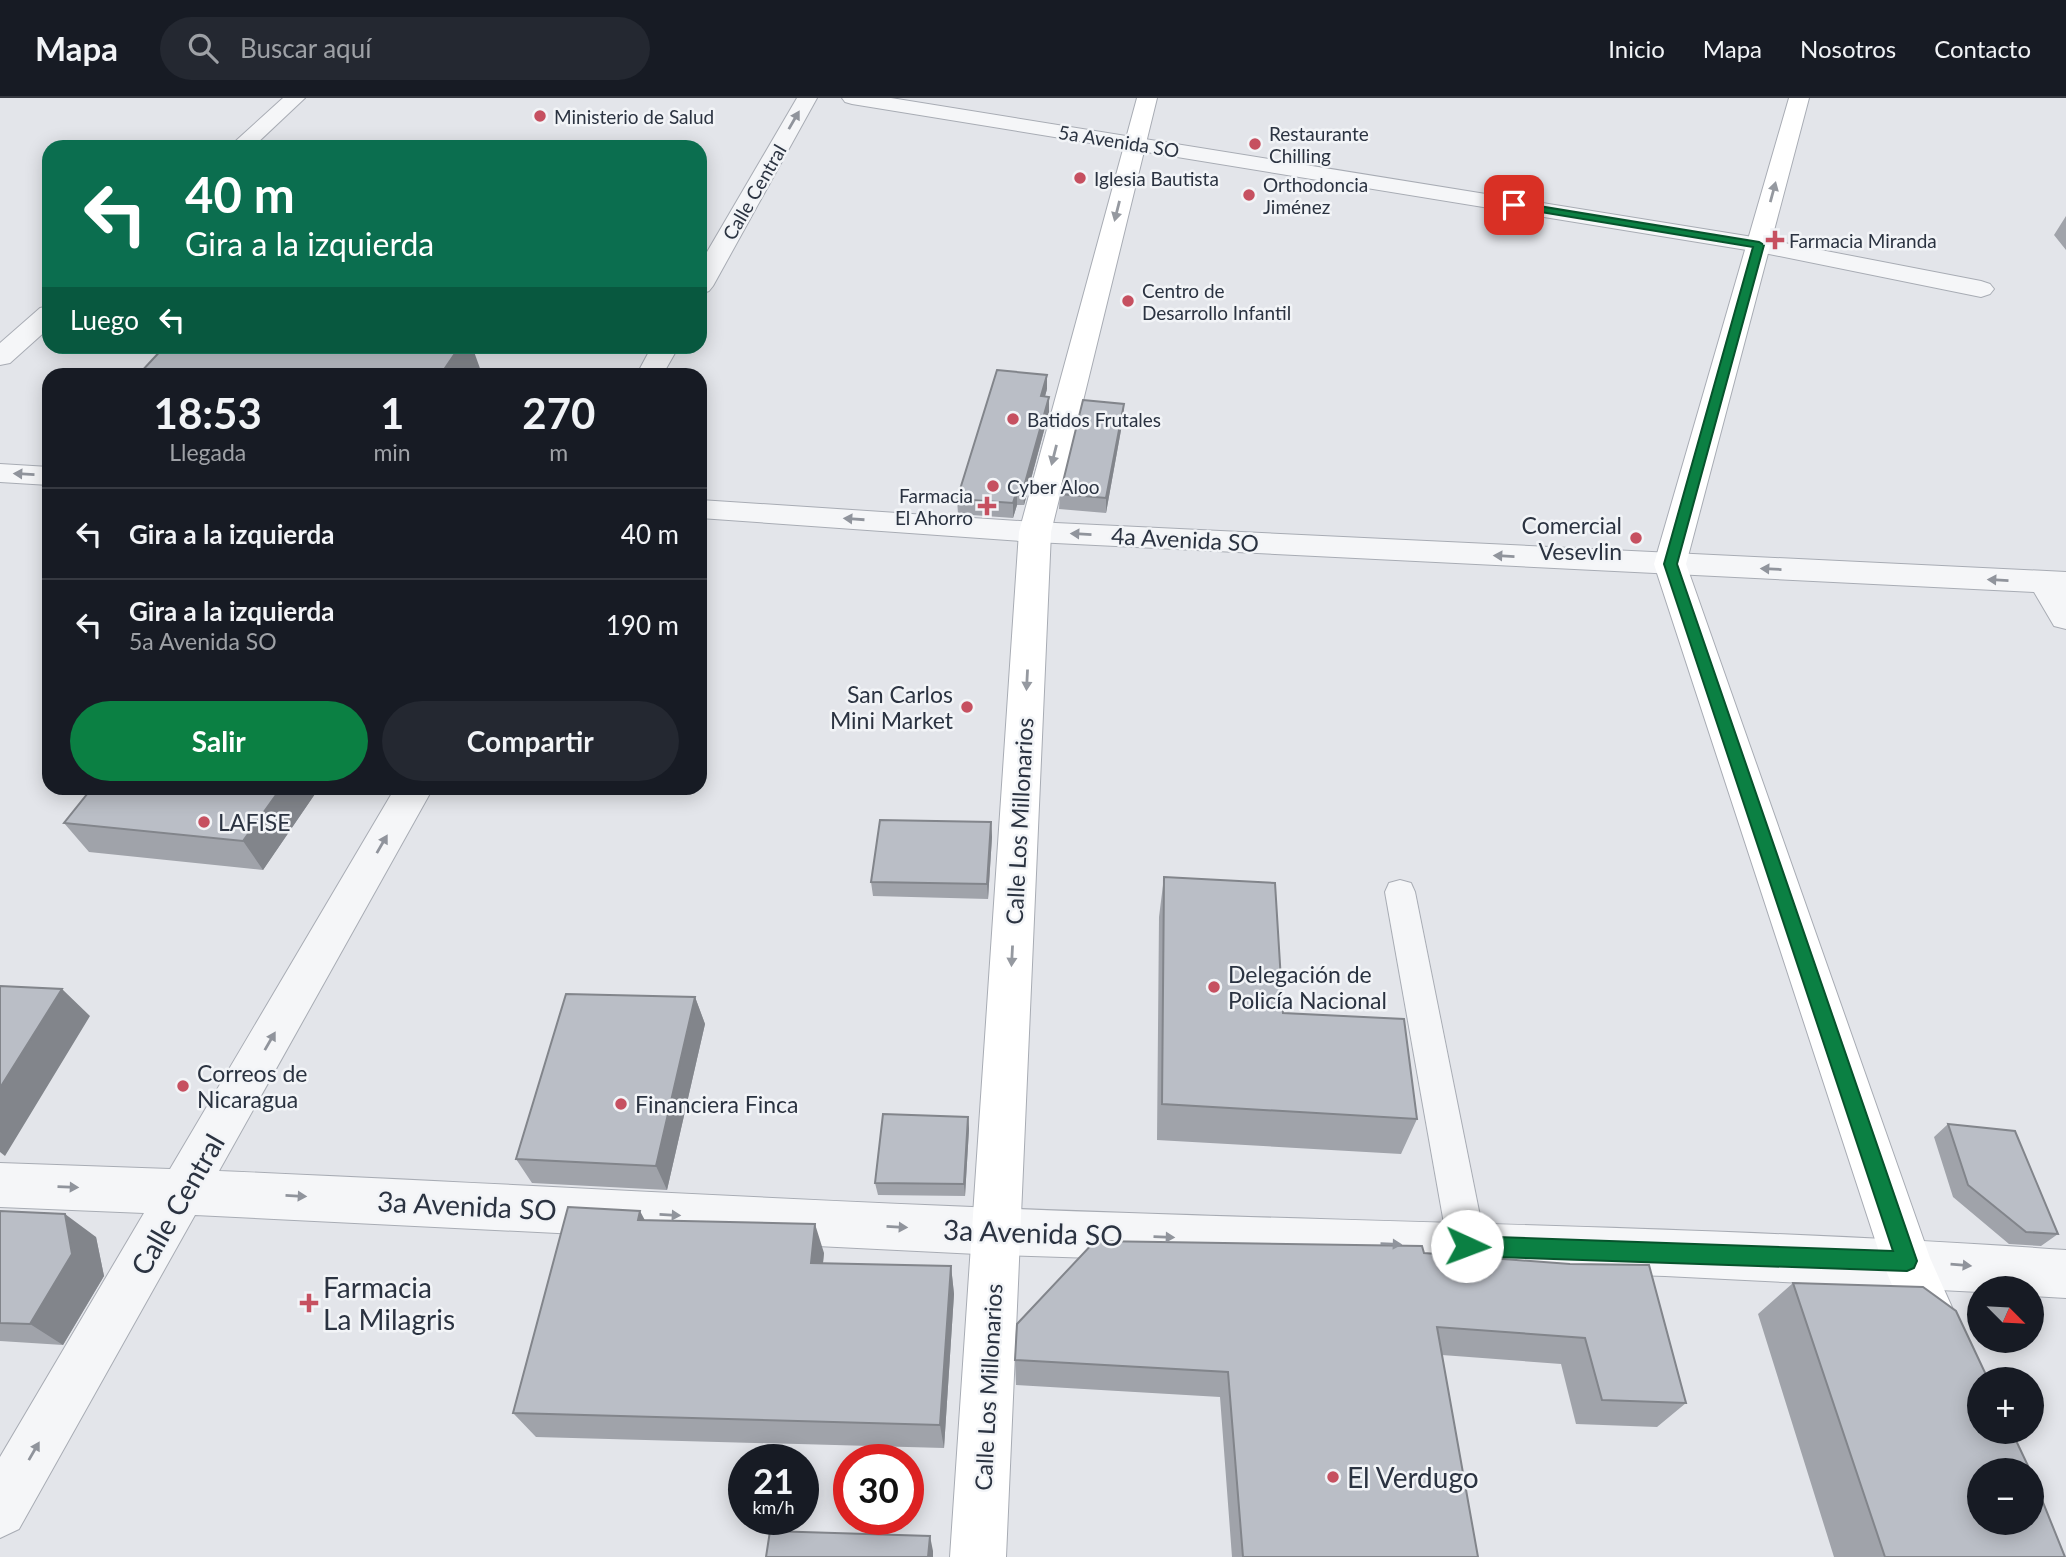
<!DOCTYPE html>
<html lang="es">
<head>
<meta charset="utf-8">
<style>
	:root { --surface:#171b24; --page:#242831; --text:#f1f3f6; --muted:#9ea1a6; --line:#363941; --accent:#0b8043 }
	body { margin:0; font-family:Lato,sans-serif; background:var(--page); color:var(--text); height:100vh; display:flex; flex-direction:column; font-size:26px; white-space:nowrap }
	* { box-sizing:border-box; margin:0 }
	p { font-size:23px; color:var(--muted) }
	.icon { flex:none; width:38px; height:38px; fill:none; stroke:currentColor; stroke-width:2; stroke-linecap:round; stroke-linejoin:round }
	.map { position:relative; flex:1; overflow:hidden }
	.drawer { position:absolute; left:42px; top:270px; width:665px; height:427px; display:flex; flex-direction:column; background:var(--surface); border-radius:21px; box-shadow:0 4px 18px #0003 }
	.drawer>* { flex:none }
	.top-card { position:absolute; left:42px; top:42px; width:665px; height:214px; border-radius:21px; box-shadow:0 4px 18px #0003; background:#0b6e4f; color:#fff; overflow:hidden }
	.needle { width:46px; rotate:114deg }
	.controls { position:absolute; left:1967px; top:1178px; display:grid; gap:14px }
	.controls a { display:grid; place-items:center; width:77px; height:77px; border-radius:50%; background:var(--surface); box-shadow:0 4px 18px #0003; font-size:35px }
	.speed { position:absolute; left:728px; top:1346px; display:flex; gap:14px; font-size:35px; font-weight:700; text-align:center }
	.speed>* { display:grid; place-content:center; width:91px; height:91px; border-radius:50%; background:var(--surface); box-shadow:0 4px 18px #0003; line-height:1 }
	.speed small { font-size:18px; font-weight:400 }
	.speed .limit { border:10px solid #d22; background:#fff; color:#111 }
	.pin { position:absolute; display:grid; place-items:center; width:60px; height:60px; color:#fff; margin:-30px; border-radius:14px; box-shadow:0 4px 10px #0006 }
	.me { position:absolute; width:77px; margin:-38px; rotate:92deg; stroke-linejoin:round; filter:drop-shadow(0 0 5px #0008) }
	.turn { display:flex; align-items:center; gap:24px; height:147px; padding:0 28px; font-size:32px }
	.turn .icon { width:91px; height:91px; stroke-width:2.5 }
	.turn b { display:block; font-size:49px; line-height:60px }
	.then { display:flex; align-items:center; height:66px; padding:0 28px; background:#0003; gap:14px; font-size:26px }
	.eta { display:flex; justify-content:space-evenly; align-items:center; height:119px; text-align:center }
	.eta b { font-size:42px; font-weight:700; line-height:49px }
	.action { display:flex; gap:14px; margin-top:auto; padding:14px 28px }
	.action a { flex:1; height:80px; border-radius:42px; background:var(--accent); color:#fff; font-size:28px; font-weight:700; line-height:80px; text-align:center }
	.action a+a { background:var(--page); color:var(--text) }
	ul { padding:0; list-style:none }
	li { display:flex; align-items:center; gap:21px; height:91px; padding:0 28px; border-top:2px solid var(--line) }
	li div { flex:1 }
	li b { display:block; font-size:26px }
	li em { font-style:normal }
	header { display:flex; align-items:center; gap:42px; box-sizing:border-box; height:98px; padding:0 35px; background:var(--surface); border-bottom:2px solid var(--line) }
	header strong { font-size:33px }
	nav { display:flex; gap:38px; margin-inline-start:auto; font-size:24px }
	.search { width:490px; height:63px; background:var(--page); display:flex; align-items:center; gap:18px; box-sizing:border-box; padding:0 24px; border-radius:38px; color:var(--muted); font-size:26px }
	.map>svg:first-child { display:block }
	.lines { fill:none; stroke-linecap:round; stroke-linejoin:round }
	.lane-casing { stroke:#a8acb4; stroke-width:2 }
	.street-casing { stroke:#a8acb4; stroke-width:2 }
	.secondary-casing { stroke:#a8acb4; stroke-width:2 }
	.lane { fill:#f5f6f8; fill-rule:evenodd }
	.street { fill:#f5f6f8; fill-rule:evenodd }
	.secondary { fill:#fff; fill-rule:evenodd }
	.wall { fill:#a0a3aa }
	.shaded-wall { fill:#82858b }
	.building { fill:#babec6; stroke:#82858b; stroke-width:2 }
	.oneway { fill:#90949c }
	.oneway2 { fill:#9599a0 }
	.route { fill:#0b8043; stroke:#07532c; stroke-width:2 }
	.poi-dot { fill:#c65060; stroke:#f2f4f7; stroke-width:2.5 }
	.labels { text-anchor:middle; dominant-baseline:central; stroke-width:5; stroke-linejoin:round; paint-order:stroke }
	.far-poi-label { font-size:19px; fill:#2b3341; stroke:#f2f4f7; text-anchor:start }
	.far-street-label { font-size:19px; fill:#2b3341; stroke:#f2f4f7 }
	.poi-label { font-size:23px; fill:#2b3341; stroke:#f2f4f7; text-anchor:start }
	.street-label { font-size:23px; fill:#2b3341; stroke:#f2f4f7 }
	.near-street-label { font-size:28px; fill:#2b3341; stroke:#f2f4f7 }
	.near-poi-label { font-size:28px; fill:#2b3341; stroke:#f2f4f7; text-anchor:start }
</style>
</head>
<body>
<header>
<strong>Mapa</strong>
<div class="search"><svg class="icon" aria-label="search" viewBox="0 0 24 24"><circle cx="10" cy="10" r="6"/><path d="M15 15l6 6"/></svg>Buscar aquí</div>
<nav><a>Inicio</a><a>Mapa</a><a>Nosotros</a><a>Contacto</a></nav>
</header>
<div class="map">
<svg width="2066" height="1459" viewBox="0 0 2066 1459">
	<rect width="100%" height="100%" fill="#e3e5ea"/>
	<g class="lines">
		<defs>
			<path id="lane" d="M1400,782L1411,785L1415,794L1486,1148L1480,1161L1467,1166L1454,1161L1448,1148L1385,794L1389,785Z"/>
			<path id="street" d="M283,0H305L253,49H229Z
				M797,0H817L713,188L709,193L700,196V166Z
				M842,0H891L1759,140L1981,183L1990,186L1994,191L1990,196L1981,199L1759,154L852,6L845,4Z
				M49,208V230L10,265L0,267V245L40,210Z
				M652,248H679L663,276H637Z
				M0,366L49,369V387L0,384Z
				M700,402L1035,424L2066,474V531L2054,528L2034,494L1035,444L700,420Z
				M395,690H433L219,1073C522,1086 825,1105 1129,1115C1441,1126 1754,1130 2066,1152V1200L2032,1198V1190H1979V1194L1665,1178L997,1157L195,1117L19,1431L0,1440V1359L144,1115L0,1109V1065L170,1071Z"/>
			<path id="secondary" d="M1137,0H1157L1051,434L1006,1459H950L1019,434Z
				M1789,0H1809L1686,466L1930,1160L1984,1281H1979V1334H2005L1998,1350L1979,1358L1960,1350L1882,1163L1654,466Z"/>
		</defs>
		<use href="#lane" class="lane-casing"/>
		<use href="#street" class="street-casing"/>
		<use href="#secondary" class="secondary-casing"/>
		<use href="#lane" class="lane"/>
		<use href="#street" class="street"/>
		<use href="#secondary" class="secondary"/>
	</g>
	<path class="wall" d="M2066,118V152L2054,137Z
		M1047,291L1045,298L1049,299V314L1024,407H1017L1013,420L958,416L957,401Z
		M1123,321L1106,415L1059,411L1060,396Z
		M92,690H314L317,693L263,772L89,754L64,725Z
		M991,724L992,739L988,801L873,798L871,784Z
		M1164,779L1283,915L1417,1021L1401,1056L1157,1042L1159,819Z
		M695,899L705,926L667,1092L532,1085L516,1061Z
		M968,1019L969,1031L965,1098L878,1097L875,1085Z
		M1948,1026L2058,1136L2041,1148L2009,1146L1953,1099L1934,1039Z
		M0,1113L96,1139L104,1178L63,1247L0,1243Z
		M645,1122L824,1155L823,1165L951,1168L954,1196L944,1350L536,1339L513,1315Z
		M1424,1155L1570,1166L1686,1305L1657,1329L1576,1326L1561,1266L1442,1257L1478,1459H1232L1220,1299L1016,1287L1015,1262Z
		M1793,1185L2065,1459H1834L1758,1216Z"/>
	<path class="shaded-wall" d="M460,248H472L482,276H441Z
		M1047,277V291L1041,313V298Z
		M1049,299V314L1024,407L1023,392Z
		M1124,306L1123,321L1106,415V400Z
		M1017,392V407L1013,420V405Z
		M281,690H314L317,693L263,772L243,743Z
		M991,724L992,739L988,801L987,786Z
		M62,891L90,918L5,1058L0,1054V990Z
		M695,899L705,926L667,1092L656,1068Z
		M968,1019L969,1031L965,1098L964,1086Z
		M640,1113L656,1143L638,1122Z
		M65,1116L96,1139L104,1178L63,1247L30,1226Z
		M815,1126L824,1155L820,1193L811,1165Z
		M951,1168L954,1196L944,1350L940,1327Z
		M930,1438L933,1453V1459H928Z"/>
	<path class="building" d="M165,248H460L441,276H139Z
		M997,272L1047,277L1041,298L1049,299L1023,392H1017L1013,405L957,401Z
		M1083,302L1124,306L1106,400L1060,396Z
		M92,690H281L243,743L64,725Z
		M880,722L991,724L987,786L871,784Z
		M1164,779L1275,785L1283,915L1404,921L1417,1021L1162,1006Z
		M0,888L62,891L0,990Z
		M566,896L695,899L656,1068L516,1061Z
		M883,1016L968,1019L964,1086L875,1085Z
		M1948,1026L2015,1033L2058,1136L2026,1134L1968,1087Z
		M568,1109L640,1113L638,1122L815,1126L811,1165L951,1168L940,1327L513,1315Z
		M0,1113L65,1116L72,1156L30,1226L0,1225Z
		M1095,1143L1422,1148L1424,1155L1570,1166L1649,1167L1686,1305L1602,1302L1585,1240L1437,1229L1478,1459H1243L1228,1274L1015,1262L1017,1226Z
		M1793,1185L1923,1189L1956,1213L1988,1281H1979V1334H2012L2030,1372H1979V1424H2032V1377L2065,1459H1885Z
		M770,1433L930,1438L928,1459H766Z"/>
	<defs><path id="oneway-solid" d="M-6-.8H1V-3.2L6.5 0L1 3.2V.8H-6Z" transform="scale(1.75)"/></defs>
	<g class="oneway">
		<use href="#oneway-solid" transform="translate(794 22) rotate(-60)"/>
		<use href="#oneway-solid" transform="translate(24 376) rotate(-177)"/>
		<use href="#oneway-solid" transform="translate(854 421) rotate(-176)"/>
		<use href="#oneway-solid" transform="translate(1081 436) rotate(-177)"/>
		<use href="#oneway-solid" transform="translate(1504 458) rotate(-177)"/>
		<use href="#oneway-solid" transform="translate(1771 471) rotate(-177)"/>
		<use href="#oneway-solid" transform="translate(1998 482) rotate(-177)"/>
		<use href="#oneway-solid" transform="translate(382 746) rotate(-60)"/>
		<use href="#oneway-solid" transform="translate(270 943) rotate(-60)"/>
		<use href="#oneway-solid" transform="translate(68 1089) rotate(2)"/>
		<use href="#oneway-solid" transform="translate(296 1098) rotate(3)"/>
		<use href="#oneway-solid" transform="translate(670 1117) rotate(3)"/>
		<use href="#oneway-solid" transform="translate(897 1129) rotate(3)"/>
		<use href="#oneway-solid" transform="translate(1164 1139) rotate(2)"/>
		<use href="#oneway-solid" transform="translate(1391 1146) rotate(2)"/>
		<use href="#oneway-solid" transform="translate(1961 1167) rotate(5)"/>
		<use href="#oneway-solid" transform="translate(34 1353) rotate(-60)"/>
	</g>
	<g class="oneway2">
		<use href="#oneway-solid" transform="translate(1773 94) rotate(-75)"/>
		<use href="#oneway-solid" transform="translate(1117 113) rotate(104)"/>
		<use href="#oneway-solid" transform="translate(1054 357) rotate(104)"/>
		<use href="#oneway-solid" transform="translate(1027 582) rotate(93)"/>
		<use href="#oneway-solid" transform="translate(1012 858) rotate(93)"/>
	</g>
	<path class="route" d="M1514,104L1759,144L1764,147L1677,466L1917,1163L1914,1170L1907,1173L1467,1158L1460,1155L1457,1148L1460,1141L1467,1138L1893,1153L1664,466L1753,149L1511,109V105Z"/>
	<g class="poi-dot">
		<circle cx="540" cy="18" r="7"/>
		<circle cx="1255" cy="46" r="7"/>
		<circle cx="1080" cy="80" r="7"/>
		<circle cx="1249" cy="97" r="7"/>
		<path d="M1771.5 131.5h7v7h7v7h-7v7h-7v-7h-7v-7h7z"/>
		<circle cx="1128" cy="203" r="7"/>
		<circle cx="1013" cy="321" r="7"/>
		<circle cx="993" cy="388" r="7"/>
		<path d="M983.5 397.5h7v7h7v7h-7v7h-7v-7h-7v-7h7z"/>
		<circle cx="1636" cy="440" r="7"/>
		<circle cx="967" cy="609" r="7"/>
		<circle cx="204" cy="724" r="7"/>
		<circle cx="1214" cy="889" r="7"/>
		<circle cx="183" cy="988" r="7"/>
		<circle cx="621" cy="1006" r="7"/>
		<path d="M305.5 1194.5h7v7h7v7h-7v7h-7v-7h-7v-7h7z"/>
		<circle cx="1333" cy="1379" r="7"/>
	</g>
	<g class="labels">
		<g class="far-poi-label">
			<text x="554" y="18">Ministerio de Salud</text>
			<text x="1269" y="35">Restaurante<tspan x="1269" dy="22">Chilling</tspan></text>
			<text x="1094" y="80">Iglesia Bautista</text>
			<text x="1263" y="86">Orthodoncia<tspan x="1263" dy="22">Jiménez</tspan></text>
			<text x="1789" y="142">Farmacia Miranda</text>
			<text x="1142" y="192">Centro de<tspan x="1142" dy="22">Desarrollo Infantil</tspan></text>
			<text x="1027" y="321">Batidos Frutales</text>
			<text x="1007" y="388">Cyber Aloo</text>
			<text x="973" y="397" text-anchor="end">Farmacia<tspan x="973" dy="22">El Ahorro</tspan></text>
		</g>
		<g class="far-street-label">
			<text transform="translate(1119 43) rotate(9)">5a Avenida SO</text>
			<text transform="translate(754 94) rotate(-60)">Calle Central</text>
		</g>
		<g class="poi-label">
			<text x="1622" y="427" text-anchor="end">Comercial<tspan x="1622" dy="26">Vesevlin</tspan></text>
			<text x="953" y="596" text-anchor="end">San Carlos<tspan x="953" dy="26">Mini Market</tspan></text>
			<text x="218" y="724">LAFISE</text>
			<text x="1228" y="876">Delegación de<tspan x="1228" dy="26">Policía Nacional</tspan></text>
			<text x="197" y="975">Correos de<tspan x="197" dy="26">Nicaragua</tspan></text>
			<text x="635" y="1006">Financiera Finca</text>
		</g>
		<g class="street-label">
			<text transform="translate(1185 441) rotate(3)">4a Avenida SO</text>
			<text transform="translate(1019 723) rotate(-87)">Calle Los Millonarios</text>
			<text transform="translate(988 1289) rotate(-87)">Calle Los Millonarios</text>
		</g>
		<g class="near-street-label">
			<text transform="translate(177 1106) rotate(-60)">Calle Central</text>
			<text transform="translate(467 1107) rotate(3)">3a Avenida SO</text>
			<text transform="translate(1033 1134) rotate(2)">3a Avenida SO</text>
		</g>
		<g class="near-poi-label">
			<text x="323" y="1189">Farmacia<tspan x="323" dy="32">La Milagris</tspan></text>
			<text x="1347" y="1379">El Verdugo</text>
		</g>
	</g>
</svg>
<div class="controls">
<a><svg class="needle" viewBox="-14 -14 28 28"><path d="M0-13l5 13h-10z" fill="#e53935"/><path d="M0 13l5-13h-10z" fill="#9ea1a6"/></svg></a>
<a>+</a>
<a>−</a>
</div>
<div class="speed"><div>21<small>km/h</small></div><div class="limit">30</div></div>
<div class="pin" style="left:1514px;top:107px;background:#d93025"><svg class="icon" aria-label="arrive" viewBox="0 0 24 24"><path d="M6 21V4h12l-3 4 3 4H6"/></svg></div>
<svg class="me" style="left:1467px;top:1148px" viewBox="-20 -20 40 40"><circle r="19" fill="#fff"/><path d="M0-13L10 11 0 6-10 11z" fill="#0b8043"/></svg>
<div class="top-card">
<div class="turn"><svg class="icon" aria-label="left" viewBox="0 0 24 24"><path d="M17 20v-9H6M10 6l-5 5 5 5"/></svg><div><b>40 m</b>Gira a la izquierda</div></div>
<div class="then">Luego<svg class="icon" aria-label="left" viewBox="0 0 24 24"><path d="M17 20v-9H6M10 6l-5 5 5 5"/></svg></div>
</div>
<section class="drawer">
<div class="eta">
<div><b>18:53</b><p>Llegada</p></div>
<div><b>1</b><p>min</p></div>
<div><b>270</b><p>m</p></div>
</div>
<ul>
<li><svg class="icon" aria-label="left" viewBox="0 0 24 24"><path d="M17 20v-9H6M10 6l-5 5 5 5"/></svg><div><b>Gira a la izquierda</b></div><em>40 m</em></li>
<li><svg class="icon" aria-label="left" viewBox="0 0 24 24"><path d="M17 20v-9H6M10 6l-5 5 5 5"/></svg><div><b>Gira a la izquierda</b><p>5a Avenida SO</p></div><em>190 m</em></li>
</ul>
<div class="action"><a>Salir</a><a>Compartir</a></div>
</section>
</div>
</body>
</html>
